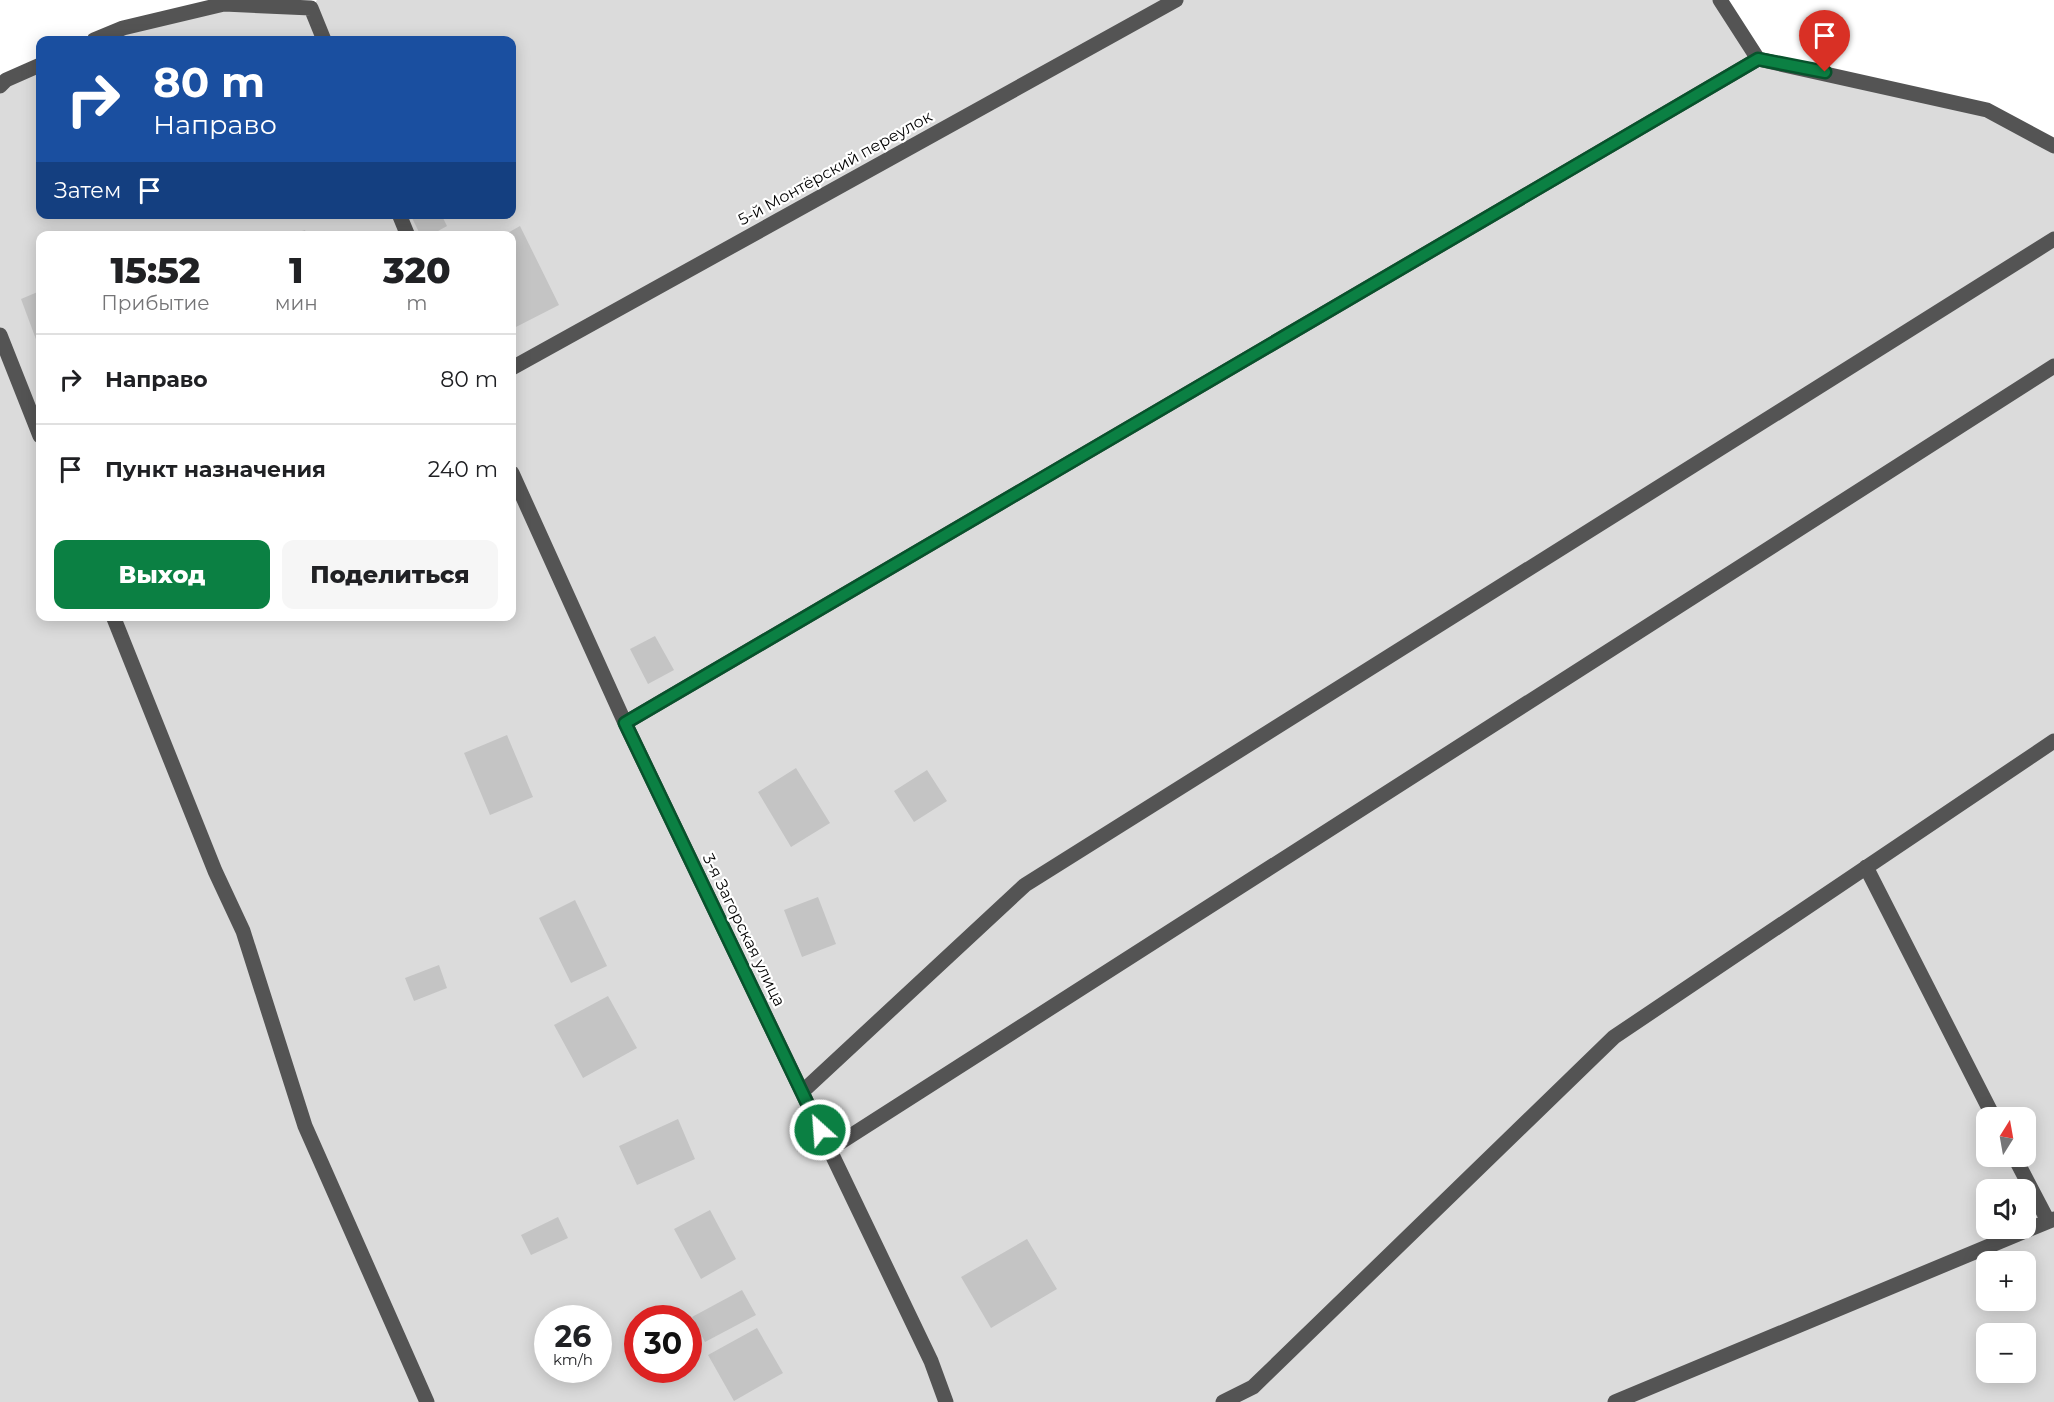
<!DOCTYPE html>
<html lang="ru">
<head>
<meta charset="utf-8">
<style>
	:root { --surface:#fff; --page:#f6f6f6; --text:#202124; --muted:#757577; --line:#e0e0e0; --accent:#0b8043 }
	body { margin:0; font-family:Montserrat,sans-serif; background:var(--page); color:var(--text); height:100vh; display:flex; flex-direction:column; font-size:22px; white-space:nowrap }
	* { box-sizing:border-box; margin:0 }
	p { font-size:20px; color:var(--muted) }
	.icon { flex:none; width:33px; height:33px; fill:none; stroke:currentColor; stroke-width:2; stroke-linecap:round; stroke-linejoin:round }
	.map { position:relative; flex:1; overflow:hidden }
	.sheet { position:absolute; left:36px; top:231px; width:480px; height:390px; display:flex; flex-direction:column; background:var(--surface); border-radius:12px; box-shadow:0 3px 15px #0003 }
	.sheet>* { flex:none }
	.guide { position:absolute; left:36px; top:36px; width:480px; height:183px; border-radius:12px; box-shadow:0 3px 15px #0003; background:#1a4fa0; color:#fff; overflow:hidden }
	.needle { width:39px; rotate:11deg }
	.tools { position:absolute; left:1976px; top:1107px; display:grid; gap:12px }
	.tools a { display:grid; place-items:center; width:60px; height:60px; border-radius:12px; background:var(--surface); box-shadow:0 3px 15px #0003; font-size:30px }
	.speed { position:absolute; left:534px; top:1305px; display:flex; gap:12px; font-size:30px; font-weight:700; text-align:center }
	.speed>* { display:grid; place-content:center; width:78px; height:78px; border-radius:50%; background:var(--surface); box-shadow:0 3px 15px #0003; line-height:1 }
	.speed small { font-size:15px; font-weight:400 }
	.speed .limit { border:9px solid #d22; background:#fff; color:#111 }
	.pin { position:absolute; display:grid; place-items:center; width:51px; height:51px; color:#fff; margin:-62px -26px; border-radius:50% 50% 50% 0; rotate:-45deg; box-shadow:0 0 6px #0007 }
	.pin .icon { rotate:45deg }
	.me { position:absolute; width:66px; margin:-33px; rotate:334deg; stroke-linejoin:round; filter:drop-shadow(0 0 4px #0008) }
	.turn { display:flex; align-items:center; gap:21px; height:126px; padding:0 18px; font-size:27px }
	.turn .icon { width:78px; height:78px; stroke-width:2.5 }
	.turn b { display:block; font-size:42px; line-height:51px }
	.then { display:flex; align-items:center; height:57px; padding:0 18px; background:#0003; gap:12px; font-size:22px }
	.eta { display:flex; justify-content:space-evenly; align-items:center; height:102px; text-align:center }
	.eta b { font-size:36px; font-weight:800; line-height:42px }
	.primary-button { display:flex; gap:12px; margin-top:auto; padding:12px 18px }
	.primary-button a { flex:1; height:69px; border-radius:12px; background:var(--accent); color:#fff; font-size:24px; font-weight:800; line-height:69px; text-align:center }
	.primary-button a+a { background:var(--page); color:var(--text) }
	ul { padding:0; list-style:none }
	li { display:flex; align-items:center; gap:18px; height:90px; padding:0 18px; border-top:2px solid var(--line) }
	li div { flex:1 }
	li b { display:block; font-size:22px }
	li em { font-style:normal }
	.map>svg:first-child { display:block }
	.green { fill:#dbdbdb; fill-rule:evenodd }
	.building { fill:#c4c4c4 }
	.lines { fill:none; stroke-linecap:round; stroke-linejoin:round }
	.minor { stroke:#545454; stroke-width:15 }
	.route-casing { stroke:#07532c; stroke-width:15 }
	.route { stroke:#0b8043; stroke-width:10 }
	.labels { text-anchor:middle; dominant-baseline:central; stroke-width:4.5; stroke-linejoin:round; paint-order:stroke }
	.street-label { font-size:16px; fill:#000; stroke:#fff }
</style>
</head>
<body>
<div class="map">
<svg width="2054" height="1402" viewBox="0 0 2054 1402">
	<rect width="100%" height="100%" fill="#fff"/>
	<path class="green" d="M317,0H1720L1758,59L1987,110L2054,146V1402H0V86L40,65V214H512V40H94L224,4L311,8ZM40,236H512V616H40ZM1986,1118H2025V1156H1986ZM1986,1190H2025V1228H1986ZM1986,1262H2025V1300H1986ZM548,1318H598V1370H548ZM638,1318H688V1370H638ZM1986,1334H2025V1372H1986Z"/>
	<path class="building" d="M410,214H441L447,226L429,236H421Z
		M520,226L559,305L512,329V236H502Z
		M305,230L307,236H289V235Z
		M40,291V341L37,342L21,299Z
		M655,636L674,670L648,684L630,649Z
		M507,735L533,797L490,815L464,753Z
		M796,768L830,823L791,847L758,792Z
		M927,770L947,801L914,822L894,791Z
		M818,897L836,944L802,957L784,910Z
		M575,900L607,966L571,983L539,918Z
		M439,965L447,988L414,1001L405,978Z
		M608,996L637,1048L583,1078L554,1025Z
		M678,1119L695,1159L637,1185L619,1146Z
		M710,1210L736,1259L701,1279L674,1229Z
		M558,1217L568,1238L531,1255L521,1235Z
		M1027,1239L1057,1289L991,1328L961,1277Z
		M742,1290L756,1315L705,1342L692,1317Z
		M757,1328L783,1373L734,1401L708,1355Z"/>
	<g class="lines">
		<path class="minor" d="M1720,0L1758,59L1987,110L2054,146
			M311,8L324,40
			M94,40L123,28L224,4L311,8
			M0,86L6,80L40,65
			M399,214L408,236
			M0,335L40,436
			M512,368L1176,0
			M512,473L625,723L931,1361L946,1402
			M113,616L215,871L243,931L305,1126L427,1402
			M625,723L1758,59
			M1866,867L1994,1118
			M802,1092L1025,885L2054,239
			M830,1149L2054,366
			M2014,1156L2048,1221
			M1223,1402L1253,1387L1614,1037L2054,741
			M1615,1402L2054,1219"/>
	</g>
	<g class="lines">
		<defs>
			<path id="route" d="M820,1130L625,723L1758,59L1825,72"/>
		</defs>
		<use href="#route" class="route-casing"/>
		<use href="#route" class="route"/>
	</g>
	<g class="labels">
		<g class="street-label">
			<text transform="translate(835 168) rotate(-29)">5-й Монтёрский переулок</text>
			<text transform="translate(744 930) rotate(64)">3-я Загорская улица</text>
		</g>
	</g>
</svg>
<div class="tools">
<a><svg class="needle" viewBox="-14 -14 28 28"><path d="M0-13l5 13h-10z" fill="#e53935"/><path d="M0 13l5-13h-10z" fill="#757577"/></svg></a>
<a><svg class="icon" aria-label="sound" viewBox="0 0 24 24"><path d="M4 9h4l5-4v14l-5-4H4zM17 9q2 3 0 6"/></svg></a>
<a>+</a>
<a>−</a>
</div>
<div class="speed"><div>26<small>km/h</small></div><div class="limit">30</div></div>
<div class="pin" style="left:1825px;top:72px;background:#d93025"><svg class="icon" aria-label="arrive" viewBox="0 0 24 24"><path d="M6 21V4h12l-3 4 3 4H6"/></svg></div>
<svg class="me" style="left:820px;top:1130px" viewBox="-20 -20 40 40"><circle r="17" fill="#0b8043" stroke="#fff" stroke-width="3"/><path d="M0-11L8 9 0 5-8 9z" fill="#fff"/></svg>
<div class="guide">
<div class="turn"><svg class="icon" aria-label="right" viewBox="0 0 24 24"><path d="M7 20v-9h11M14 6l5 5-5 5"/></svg><div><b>80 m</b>Направо</div></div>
<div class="then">Затем<svg class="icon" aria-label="arrive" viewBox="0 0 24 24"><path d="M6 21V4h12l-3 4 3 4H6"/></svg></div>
</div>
<section class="sheet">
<div class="eta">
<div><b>15:52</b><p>Прибытие</p></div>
<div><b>1</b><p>мин</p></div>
<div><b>320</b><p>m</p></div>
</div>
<ul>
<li><svg class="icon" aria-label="right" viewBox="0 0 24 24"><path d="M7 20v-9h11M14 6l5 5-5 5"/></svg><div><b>Направо</b></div><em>80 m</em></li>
<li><svg class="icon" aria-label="arrive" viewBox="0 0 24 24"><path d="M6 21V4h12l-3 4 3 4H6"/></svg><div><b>Пункт назначения</b></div><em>240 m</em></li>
</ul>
<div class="primary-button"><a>Выход</a><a>Поделиться</a></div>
</section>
</div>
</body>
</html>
